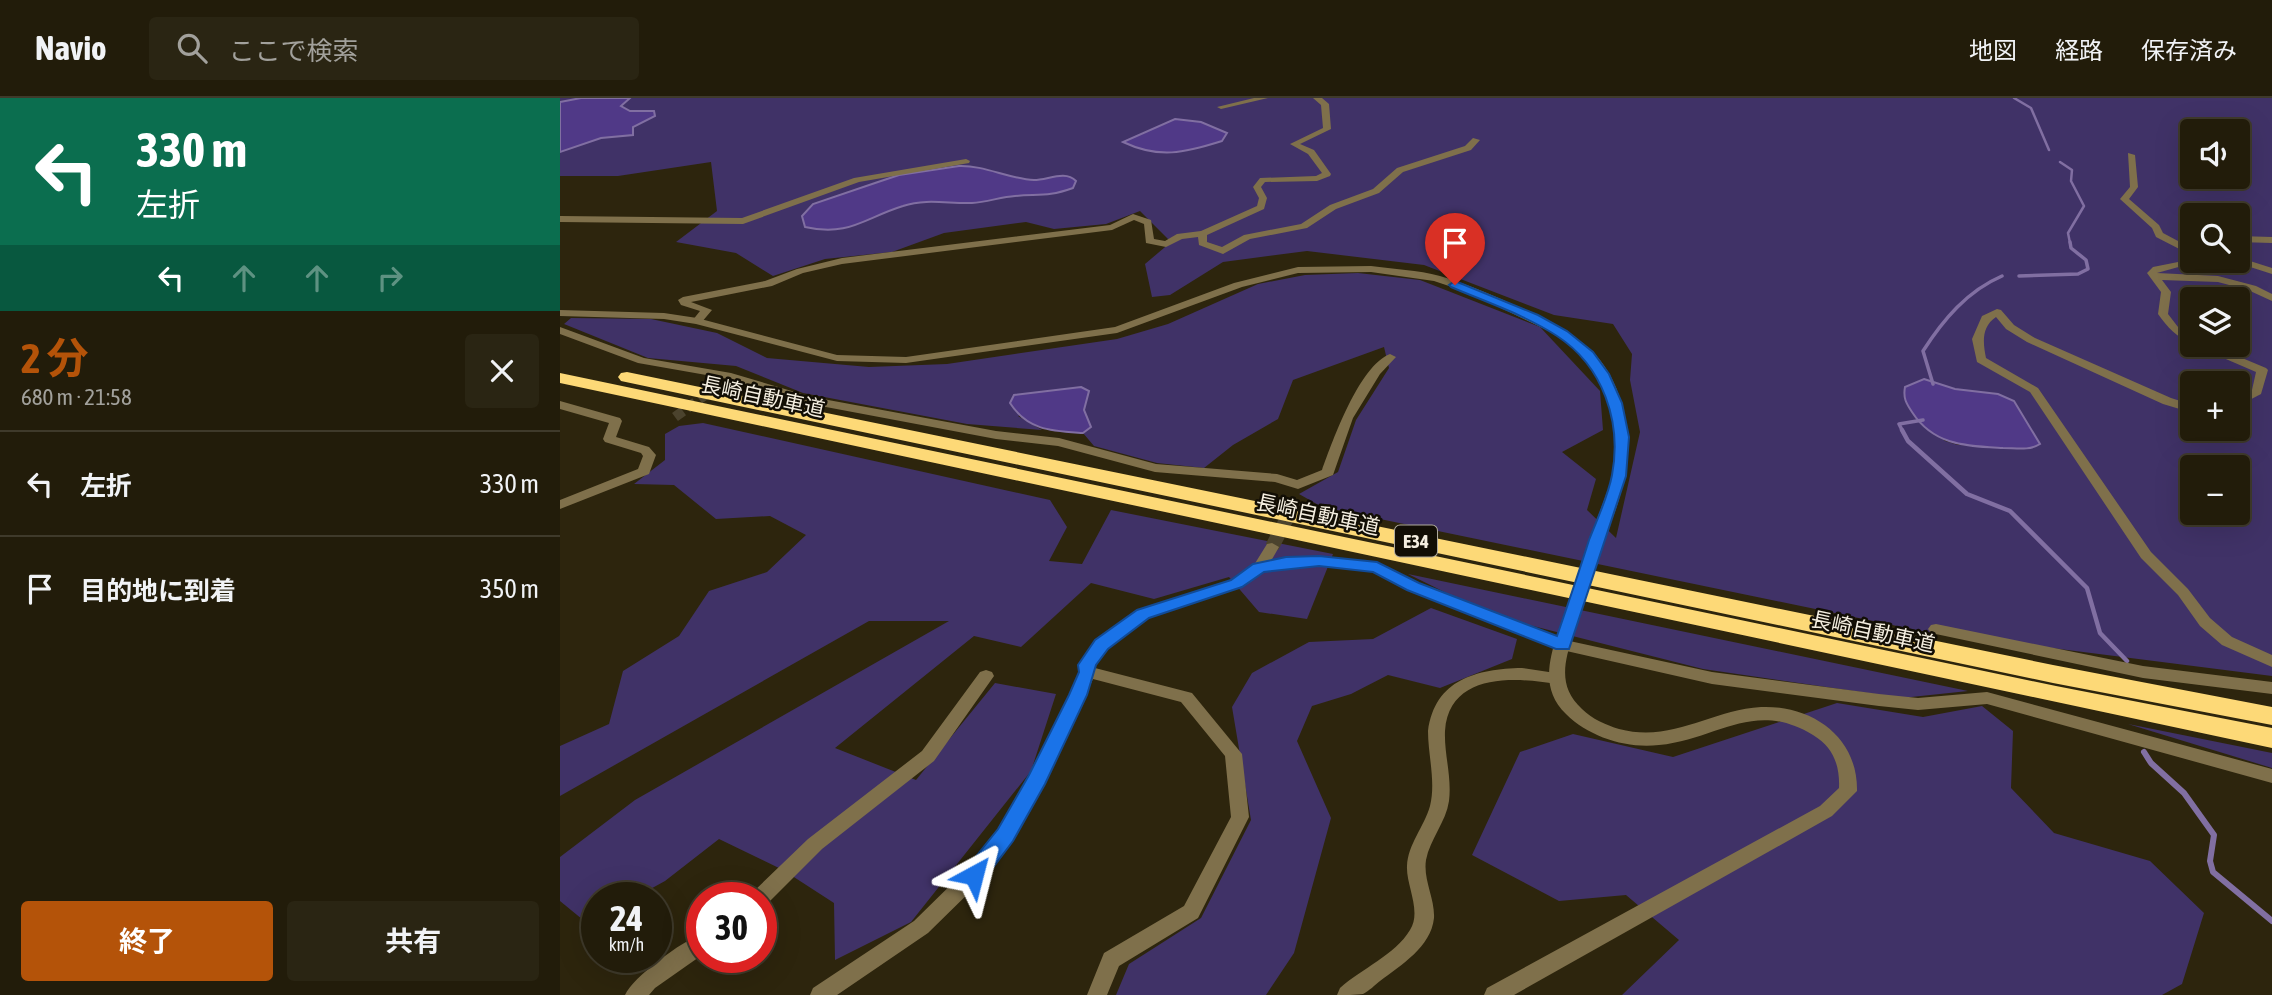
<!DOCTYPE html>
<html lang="ja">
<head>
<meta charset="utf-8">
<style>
	:root { --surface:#221c0a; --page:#2a2513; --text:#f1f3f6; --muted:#a2a19c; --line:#3f3a2b; --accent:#b45309 }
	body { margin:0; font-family:"Asap Condensed","Noto Sans JP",sans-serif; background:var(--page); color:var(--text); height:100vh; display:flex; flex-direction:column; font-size:26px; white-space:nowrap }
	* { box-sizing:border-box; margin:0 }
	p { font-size:23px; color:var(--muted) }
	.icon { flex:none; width:38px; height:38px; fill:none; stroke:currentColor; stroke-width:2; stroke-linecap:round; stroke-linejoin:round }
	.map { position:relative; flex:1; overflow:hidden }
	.side { display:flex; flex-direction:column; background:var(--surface); width:560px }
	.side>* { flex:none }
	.banner { background:#0b6e4f; color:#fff; overflow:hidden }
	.controls { position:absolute; left:1620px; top:21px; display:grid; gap:14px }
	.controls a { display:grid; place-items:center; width:70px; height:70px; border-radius:7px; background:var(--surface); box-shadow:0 7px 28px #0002,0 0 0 2px var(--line); font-size:35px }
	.speed { position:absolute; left:21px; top:784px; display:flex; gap:14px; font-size:35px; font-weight:700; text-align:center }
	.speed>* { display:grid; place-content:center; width:91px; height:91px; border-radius:50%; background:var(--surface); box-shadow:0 7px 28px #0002,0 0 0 2px var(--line); line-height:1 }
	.speed small { font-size:18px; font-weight:400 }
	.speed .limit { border:10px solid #d22; background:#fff; color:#111 }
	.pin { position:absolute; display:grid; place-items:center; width:60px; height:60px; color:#fff; margin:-72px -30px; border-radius:50% 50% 50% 0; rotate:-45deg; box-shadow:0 0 7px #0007 }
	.pin .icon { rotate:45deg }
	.me { position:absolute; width:77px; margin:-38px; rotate:38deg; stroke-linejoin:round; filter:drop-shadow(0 0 5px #0008) }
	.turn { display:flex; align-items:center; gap:24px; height:147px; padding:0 21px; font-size:32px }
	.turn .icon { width:91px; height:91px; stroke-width:2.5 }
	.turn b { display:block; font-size:49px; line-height:60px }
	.lanes { display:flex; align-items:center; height:66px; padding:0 21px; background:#0003; justify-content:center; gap:35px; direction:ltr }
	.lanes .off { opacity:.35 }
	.round { display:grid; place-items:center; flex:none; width:74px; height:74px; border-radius:7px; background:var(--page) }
	.headline { display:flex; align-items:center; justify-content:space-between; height:119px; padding:0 21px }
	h1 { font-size:42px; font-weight:700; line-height:52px; color:var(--accent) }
	.action { display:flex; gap:14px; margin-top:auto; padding:14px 21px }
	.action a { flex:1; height:80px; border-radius:7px; background:var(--accent); color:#fff; font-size:28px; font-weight:700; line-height:80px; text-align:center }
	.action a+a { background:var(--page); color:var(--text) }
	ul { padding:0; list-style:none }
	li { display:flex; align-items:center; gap:21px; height:105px; padding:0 21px; border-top:2px solid var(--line) }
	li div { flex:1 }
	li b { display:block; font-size:26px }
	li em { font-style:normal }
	header { display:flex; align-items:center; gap:42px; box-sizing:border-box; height:98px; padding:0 35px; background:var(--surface); border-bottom:2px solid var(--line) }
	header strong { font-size:33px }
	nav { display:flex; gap:38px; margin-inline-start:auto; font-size:24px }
	.search { width:490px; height:63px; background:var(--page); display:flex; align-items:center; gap:18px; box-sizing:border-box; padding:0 24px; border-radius:7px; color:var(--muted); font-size:26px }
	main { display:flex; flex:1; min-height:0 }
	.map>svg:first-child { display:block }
	.green { fill:#403267; fill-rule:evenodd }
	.water { fill:#503987; stroke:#816fa2; stroke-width:2 }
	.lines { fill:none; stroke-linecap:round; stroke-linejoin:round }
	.stream-far3 { stroke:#816fa2; stroke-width:2.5 }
	.stream-far2 { stroke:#816fa2; stroke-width:3.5 }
	.stream-far1 { stroke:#816fa2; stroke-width:4.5 }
	.stream { stroke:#816fa2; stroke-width:6 }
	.minor-tunnel-far1 { stroke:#4b432d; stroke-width:10; stroke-dasharray:10 5; stroke-linecap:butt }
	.minor-tunnel { stroke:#4b432d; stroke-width:14; stroke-dasharray:14 7; stroke-linecap:butt }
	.minor { fill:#7f704b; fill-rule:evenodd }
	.tertiary { fill:#7f704b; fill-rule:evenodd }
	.motorway { fill:#fdd977; fill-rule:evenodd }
	.tertiary-bridge { stroke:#7f704b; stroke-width:14 }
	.route { fill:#1a73e8; stroke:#114b97; stroke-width:2 }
	.labels { text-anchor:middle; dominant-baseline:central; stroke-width:5; stroke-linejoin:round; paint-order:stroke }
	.shield { fill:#120e05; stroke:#b0ab9e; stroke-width:2 }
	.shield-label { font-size:19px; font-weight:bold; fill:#f4eee0 }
	.street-label { font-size:21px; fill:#f4eee0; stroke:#120e05 }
</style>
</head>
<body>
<header>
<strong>Navio</strong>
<div class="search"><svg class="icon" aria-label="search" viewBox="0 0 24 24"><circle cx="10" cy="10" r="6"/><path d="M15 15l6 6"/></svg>ここで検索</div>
<nav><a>地図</a><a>経路</a><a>保存済み</a></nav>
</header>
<main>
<section class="side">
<div class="banner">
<div class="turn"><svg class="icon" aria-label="left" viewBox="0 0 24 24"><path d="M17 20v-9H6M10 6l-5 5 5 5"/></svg><div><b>330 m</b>左折</div></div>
<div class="lanes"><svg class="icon" aria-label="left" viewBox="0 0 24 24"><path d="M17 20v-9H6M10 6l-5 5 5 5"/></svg><svg class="icon off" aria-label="ahead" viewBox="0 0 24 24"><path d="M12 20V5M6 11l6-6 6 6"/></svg><svg class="icon off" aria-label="ahead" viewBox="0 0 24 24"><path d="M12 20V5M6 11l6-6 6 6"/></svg><svg class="icon off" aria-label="right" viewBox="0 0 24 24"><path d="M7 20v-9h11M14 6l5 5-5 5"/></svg></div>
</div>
<div class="headline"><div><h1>2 分</h1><p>680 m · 21:58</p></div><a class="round"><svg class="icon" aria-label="close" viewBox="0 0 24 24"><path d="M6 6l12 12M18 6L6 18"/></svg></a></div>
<ul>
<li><svg class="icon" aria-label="left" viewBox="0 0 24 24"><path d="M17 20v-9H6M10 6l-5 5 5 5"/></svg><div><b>左折</b></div><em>330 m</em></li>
<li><svg class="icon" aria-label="arrive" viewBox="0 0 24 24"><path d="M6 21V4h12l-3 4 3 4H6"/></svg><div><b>目的地に到着</b></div><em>350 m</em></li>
</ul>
<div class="action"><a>終了</a><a>共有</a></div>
</section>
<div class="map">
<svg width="1712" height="897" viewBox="0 0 1712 897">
	<rect width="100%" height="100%" fill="#2d250d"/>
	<path class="green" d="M0,0H1712V578L1366,534L762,409L739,396L778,374L796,322L829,270L824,249L733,282L718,321L673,347L644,370L597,365L534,348L523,335L531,329L524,312L529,294L458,318L482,332L407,326L243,295L176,268L88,260L4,226L11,220L91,221L157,235L207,260L309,269L387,266L557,241L608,226L698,186L745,177L798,175L860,182L980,229L1040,293L1043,332L1002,354L1036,381L1027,412L1056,440L1080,334L1070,282L1072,256L1053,226L994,217L864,167L747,153L663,164L610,197L592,199L585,166L611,144L580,113L546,126L494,131L466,124L384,135L332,154L265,161L213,178L176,155L116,144L157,113L151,64L58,78H0ZM1633,33H1678V79H1633ZM1633,117H1678V163H1633ZM1633,201H1678V247H1633ZM1364,281L1395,291L1434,295L1476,349L1398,347L1385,343L1356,320ZM1633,285H1678V331H1633ZM1633,369H1678V415H1633Z
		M143,325L490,402L507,429L489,463L522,466L551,412L773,456L747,521L699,514L669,479L594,501L531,485L461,549L414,538L275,650L356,682L435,585L496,596L471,673L351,824L275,862L274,805L223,772L159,741L105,783L74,800H37V821L28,826L0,803V759L75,702L389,523H309L0,698V648L49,626L63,573L119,538L149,493L207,474L246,437L210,418L156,421L114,387L74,386L105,362V336L119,328Z
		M848,476L1408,593L1342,600L1143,571L933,518Z
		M871,510L957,541L952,561L880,590L828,577L791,596L752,608L737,643L771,720L734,855L706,897H556L569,866L641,820L691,722L672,609L692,575L749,544L813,541Z
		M1277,605L1363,619L1422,608L1453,633L1451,690L1494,735L1590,763L1644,815L1622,886L1602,897H1062L1119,842L1066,797L999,803L912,757L960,654L1013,636L1113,659Z
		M1568,626L1712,655V670Z"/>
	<path class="water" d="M21,0H70L61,8L70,13H94L95,18L73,29V37L41,40L0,54V4Z
		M615,21L641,24L667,35L662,43C624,55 599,61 563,44Z
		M399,68C424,67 449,81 474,82C488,82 505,72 516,83L513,90C488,99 480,96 455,98C441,99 427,104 412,105C389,106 367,100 343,108C304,120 289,139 245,129L242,118L253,106L318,84L339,77Z
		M1364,281L1395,291L1438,296L1454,303L1480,346C1469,353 1456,350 1443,350C1407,348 1374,348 1352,314C1346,305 1343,300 1345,289Z
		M521,289L529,293L524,312L531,329L523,335C493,333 468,333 450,305L454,297Z"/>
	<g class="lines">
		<path class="stream-far3" d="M1454,0L1471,10L1489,52
			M1500,64L1512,72L1511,83L1524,108L1508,135L1510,145"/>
		<path class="stream-far2" d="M1459,178L1518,176L1528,171L1526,162L1511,150L1510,144
			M1373,286L1363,253C1383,222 1407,193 1442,178
			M1343,334L1339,326L1363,322"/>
		<path class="stream-far1" d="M1342,332L1348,343L1407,396L1450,413L1527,490L1540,535L1567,563"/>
		<path class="stream" d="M1584,654L1591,665L1624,695L1654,737L1650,763L1653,774L1712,823"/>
		<path class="minor-tunnel-far1" d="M115,319L163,284"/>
		<path class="minor-tunnel" d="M712,449L736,403"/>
		<path class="minor" d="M694,0H708L661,11L657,9Z
			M753,0H762L769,6L771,31L740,46L754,52L771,76L770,78L757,83L705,84L701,89L707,100L704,111L647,137V144L662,149L684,137L741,126L770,107L813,91L837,70L905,48L913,40L920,42L911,52L843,74L819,95L776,111L747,130L690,141L663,156L639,147L638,139L622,141L606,149L586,145L584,126L574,122L552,132L282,166L243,175L212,188L131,204L152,212L141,225L137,226L132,223L140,213L121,207L118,202L123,199L205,183L237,171L282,160L550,127L573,116L591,122L594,141L605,143L617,136L641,133L697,108L699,100L693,89L700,80L756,78L762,75L748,56L730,46L763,30L761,7Z
			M1568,55L1575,57L1578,89L1569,101L1599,127L1603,135L1633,151V158L1596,139L1592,130L1560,101L1570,89Z
			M406,61L410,63L409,65L299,84L183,126L0,124V118L182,120L294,80Z
			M1678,138L1712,139V145L1678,144Z
			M1678,153L1690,163L1712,170V176L1684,167L1678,162Z
			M1633,161V163H1640L1597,175L1658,178L1696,188L1712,196V203L1688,192L1658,184L1602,182L1611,194L1608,216L1618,229L1633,237V245C1616,239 1608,230 1598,216L1601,194L1587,175L1593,169Z
			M1437,211L1441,212L1454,227L1475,240L1611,300L1633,307V315L1603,306L1467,244L1446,231L1436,219C1421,229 1423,245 1426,260L1478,290L1591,454L1628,491L1650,520L1672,539L1712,557V569L1662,547L1640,528L1618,497L1581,460L1470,294L1417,264L1412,241L1422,218Z
			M0,229L84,260L171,275L252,299L436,333L499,340L596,366L717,376L737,382L762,372C773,342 799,268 830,256L836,259L820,276L793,320L773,377L738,391L715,384L595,374L498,348L436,341L250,306L169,281L78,265L0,236Z
			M1637,247H1651L1706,270L1708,272L1701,296L1678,308V300L1692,292L1696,274L1638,249Z
			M0,303L60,320L62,323L56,339L89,349L96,357L89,376L0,411V402L78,371L83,358L81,355L45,344L43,341L49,325L0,311Z
			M712,445L719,449L711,463L726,459L759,458L817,465L858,485L1005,542L1152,574L1319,596L1358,600L1427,594L1712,671V685L1427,606L1358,612L1319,608L1152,586L1002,552L848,491L814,474L759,468L726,469L704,474L689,485L588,520L547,550L535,568V570L632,595L682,656L689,719L638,820L559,868L547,897H527L544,855L624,808L671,719L665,658L621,604L533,581L484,686L451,742L421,783L368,835L277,897H250L253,890L354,823L407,771L439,732L471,678L520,574L519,567L537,542L578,512L679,479L694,467L707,446Z
			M1376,526L1583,568L1712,584V596L1583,580L1371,535L1368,531L1371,527Z
			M962,570L1002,576L1004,580L1002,584L996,586C954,579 889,575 885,633C884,656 892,679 889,703C886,724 870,741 866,762C863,782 875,800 874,820C871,849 841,867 820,883C815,887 809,893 803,896C796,897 784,897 777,897L780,890C801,871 835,857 850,832C862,813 846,788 847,768C848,746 864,729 870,708C876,684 868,657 868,633C875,581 917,571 962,570Z
			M426,572L432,574L434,578L374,663L262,751L207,806L201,808V800H190L193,794L248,741L362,653L420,574Z
			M142,836V857L95,890L89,897H65C73,879 122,843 142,836Z"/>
		<path class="tertiary" d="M811,168C833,171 858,172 880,178C918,189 1004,226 1032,253C1079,301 1074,383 1044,438L1039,439L1032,435L1053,378L1056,339L1049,305L1037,276L1024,258L999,238L910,195L874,183L811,174L738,175L682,189L557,235L346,265L277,263L136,226L104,221L0,218V212L104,215L137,220L277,257L346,259L555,229L674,185L738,169Z
			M1005,532L1010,533L1013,537C1004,565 998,589 1022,611C1032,621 1046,627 1059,631C1113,645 1150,612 1201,609C1252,607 1298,639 1297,693L1272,718L954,897H924L927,890L1260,708L1279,690C1280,667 1273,649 1253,637C1194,601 1158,641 1099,647C1067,651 1029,639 1006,616C982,593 988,565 997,537L1000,533Z"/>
		<path class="motorway" d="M67,274L1493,567L1712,609V627L1493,585L61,283L58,279L61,275Z
			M0,275L1496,588L1712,630V650L0,285Z"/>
		<path class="tertiary-bridge" d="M1005,537L1039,435"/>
	</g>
	<path class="route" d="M895,183L978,217L1007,233L1033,254L1049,276L1062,305L1069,339L1066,378L1009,551H996L847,492L813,474L759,468L704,474L682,489L589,520L548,551L536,567L527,597L485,686L453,743L422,784L414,786L406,784L403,777L406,771L438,731L469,677L509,597L519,574L518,567L535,542L577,512L671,482L693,466L726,459L759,458L817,464L859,485L997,538C1008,506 1019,474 1029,442C1037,421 1048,399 1052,377C1062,324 1043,268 997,238C965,217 926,204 891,189L889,187Z"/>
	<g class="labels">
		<rect class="shield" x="835" y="427.5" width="42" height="31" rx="5"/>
		<g class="shield-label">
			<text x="856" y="443">E34</text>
		</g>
		<g class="street-label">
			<text transform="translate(203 298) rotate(12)">長崎自動車道</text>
			<text transform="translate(758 416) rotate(12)">長崎自動車道</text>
			<text transform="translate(1313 533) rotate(12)">長崎自動車道</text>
		</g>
	</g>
</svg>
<div class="controls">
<a><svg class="icon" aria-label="sound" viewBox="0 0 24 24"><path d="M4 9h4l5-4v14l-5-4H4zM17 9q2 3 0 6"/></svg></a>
<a><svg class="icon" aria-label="search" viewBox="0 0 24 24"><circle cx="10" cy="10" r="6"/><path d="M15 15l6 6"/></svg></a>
<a><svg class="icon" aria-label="layers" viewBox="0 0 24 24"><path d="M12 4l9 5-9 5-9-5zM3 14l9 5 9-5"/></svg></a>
<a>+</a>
<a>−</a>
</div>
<div class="speed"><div>24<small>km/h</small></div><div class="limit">30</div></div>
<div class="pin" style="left:895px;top:187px;background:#d93025"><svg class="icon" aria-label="arrive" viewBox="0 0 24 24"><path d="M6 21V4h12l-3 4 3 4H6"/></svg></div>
<svg class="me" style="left:414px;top:777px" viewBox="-20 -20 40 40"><path d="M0-17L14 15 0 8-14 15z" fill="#1a73e8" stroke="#fff" stroke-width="4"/></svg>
</div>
</main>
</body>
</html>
